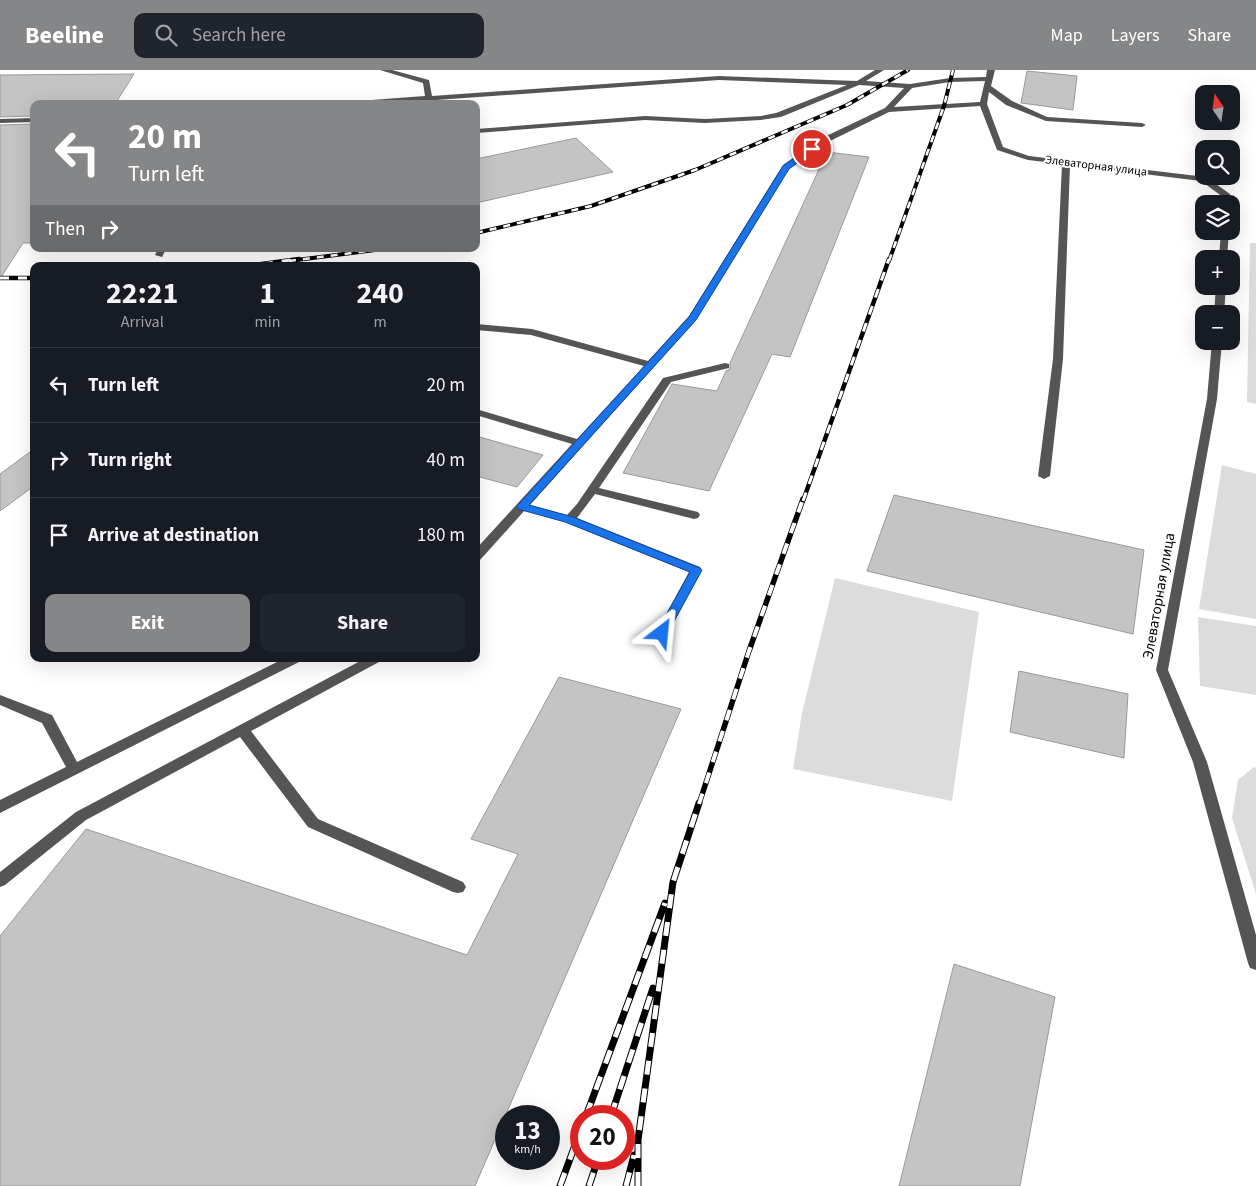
<!DOCTYPE html>
<html lang="en">
<head>
<meta charset="utf-8">
<style>
	:root { --surface:#171b24; --page:#20242c; --text:#f1f3f6; --muted:#9ea1a6; --line:#363941; --accent:#858687 }
	body { margin:0; font-family:"Source Sans 3",sans-serif; background:var(--page); color:var(--text); height:100vh; display:flex; flex-direction:column; font-size:19px; white-space:nowrap }
	* { box-sizing:border-box; margin:0 }
	p { font-size:16px; color:var(--muted) }
	.icon { flex:none; width:28px; height:28px; fill:none; stroke:currentColor; stroke-width:2; stroke-linecap:round; stroke-linejoin:round }
	.map { position:relative; flex:1; overflow:hidden }
	.details { position:absolute; left:30px; top:192px; width:450px; height:400px; display:flex; flex-direction:column; background:var(--surface); border-radius:10px; box-shadow:0 5px 20px #0002 }
	.details>* { flex:none }
	.guide { position:absolute; left:30px; top:30px; width:450px; height:152px; border-radius:10px; box-shadow:0 5px 20px #0002; background:#858687; color:#fff; overflow:hidden }
	.needle { width:32px; rotate:347deg }
	.fabs { position:absolute; left:1195px; top:15px; display:grid; gap:10px }
	.fabs a { display:grid; place-items:center; width:45px; height:45px; border-radius:10px; background:var(--surface); box-shadow:0 5px 20px #0002; font-size:25px }
	.speed { position:absolute; left:495px; top:1035px; display:flex; gap:10px; font-size:25px; font-weight:700; text-align:center }
	.speed>* { display:grid; place-content:center; width:65px; height:65px; border-radius:50%; background:var(--surface); box-shadow:0 5px 20px #0002; line-height:1 }
	.speed small { font-size:12px; font-weight:400 }
	.speed .limit { border:8px solid #d22; background:#fff; color:#111 }
	.pin { position:absolute; display:grid; place-items:center; width:42px; height:42px; color:#fff; margin:-21px; border:2px solid #fff; border-radius:50%; box-shadow:0 1px 5px #0007 }
	.me { position:absolute; width:55px; margin:-28px; rotate:29deg; stroke-linejoin:round; filter:drop-shadow(0 0 4px #0008) }
	.turn { display:flex; align-items:center; gap:18px; height:105px; padding:0 15px; font-size:22px }
	.turn .icon { width:65px; height:65px; stroke-width:2.5 }
	.turn b { display:block; font-size:35px; line-height:42px }
	.then { display:flex; align-items:center; height:48px; padding:0 15px; background:#0003; gap:10px; font-size:19px }
	.eta { display:flex; justify-content:space-evenly; align-items:center; height:85px; text-align:center }
	.eta b { font-size:30px; font-weight:700; line-height:35px }
	.primary-button { display:flex; gap:10px; margin-top:auto; padding:10px 15px }
	.primary-button a { flex:1; height:58px; border-radius:10px; background:var(--accent); color:#fff; font-size:20px; font-weight:700; line-height:58px; text-align:center }
	.primary-button a+a { background:var(--page); color:var(--text) }
	ul { padding:0; list-style:none }
	li { display:flex; align-items:center; gap:15px; height:75px; padding:0 15px; border-top:1px solid var(--line) }
	li div { flex:1 }
	li b { display:block; font-size:19px }
	li em { font-style:normal }
	header { display:flex; align-items:center; gap:30px; box-sizing:border-box; height:70px; padding:0 25px; background:var(--accent); color:#fff }
	header strong { font-size:24px }
	nav { display:flex; gap:28px; margin-inline-start:auto; font-size:18px }
	.search { width:350px; height:45px; background:var(--page); display:flex; align-items:center; gap:12px; box-sizing:border-box; padding:0 18px; border-radius:10px; color:var(--muted); font-size:19px }
	.map>svg:first-child { display:block }
	.green { fill:#dcdcdc }
	.building { fill:#c4c4c4; stroke:#999 }
	.lines { fill:none; stroke-linecap:round; stroke-linejoin:round }
	.minor { fill:#555; fill-rule:evenodd }
	.rail-far3-casing { stroke:#000; stroke-width:4 }
	.rail-far2-casing { stroke:#000; stroke-width:4.5 }
	.rail-far1-casing { stroke:#000; stroke-width:5.5 }
	.rail-casing { stroke:#000; stroke-width:7 }
	.rail-far3 { stroke:#fff; stroke-width:2.5; stroke-dasharray:7; stroke-linecap:butt }
	.rail-far2 { stroke:#fff; stroke-width:3; stroke-dasharray:9; stroke-linecap:butt }
	.rail-far1 { stroke:#fff; stroke-width:4; stroke-dasharray:11; stroke-linecap:butt }
	.rail { stroke:#fff; stroke-width:5; stroke-dasharray:14; stroke-linecap:butt }
	.route { fill:#1a73e8; stroke:#114b97 }
	.labels { text-anchor:middle; dominant-baseline:central; stroke-width:4; stroke-linejoin:round; paint-order:stroke }
	.far-street-label { font-size:12px; fill:#000; stroke:#fff }
	.street-label { font-size:15px; fill:#000; stroke:#fff }
</style>
</head>
<body>
<header>
<strong>Beeline</strong>
<div class="search"><svg class="icon" aria-label="search" viewBox="0 0 24 24"><circle cx="10" cy="10" r="6"/><path d="M15 15l6 6"/></svg>Search here</div>
<nav><a>Map</a><a>Layers</a><a>Share</a></nav>
</header>
<div class="map">
<svg width="1256" height="1116" viewBox="0 0 1256 1116">
	<rect width="100%" height="100%" fill="#fff"/>
	<path class="green" d="M1250,173H1256V334L1247,332Z
		M1222,395L1256,404V549L1199,539Z
		M835,508L979,542L952,731L793,699L802,643Z
		M1198,547L1256,556V625L1200,616Z
		M1254,697L1256,698V824L1232,748L1238,710Z"/>
	<path class="building" d="M1027,1L1077,6L1073,40L1021,33Z
		M134,4L115,34H34V46L0,47V5Z
		M34,54V173H23L0,209V55Z
		M576,68L613,102L476,133V89Z
		M827,82L869,87L790,287L772,284L709,421L623,403L672,314L717,321L726,301L730,299V293Z
		M476,366L543,385L517,417L476,406Z
		M34,379V416L0,441V404Z
		M894,425L1144,480L1133,564L867,501Z
		M1019,601L1128,624L1124,688L1010,662Z
		M559,607L681,639L475,1116H0V866L86,759L467,885L518,784L471,769Z
		M954,894L1055,927L1020,1116H899Z"/>
	<g class="lines">
		<path class="minor" d="M380,0H392L429,10L432,26L719,6L857,11L875,0H884L866,11L910,14L950,8L986,7L987,0H995L991,16L1012,31L1047,47L1142,53L1146,55L1142,57L1046,51L1006,35L989,22L987,34L1003,77L1029,86L1206,107L1230,124L1231,134H1223V127L1201,111L1070,95L1063,289L1050,406L1044,409L1038,406L1053,289L1062,94L1028,90L997,80L980,36L889,42L828,72L789,99L696,250L530,435L567,445L577,434L663,308L725,293L729,294V298L671,312L599,418L698,442L700,445L698,448L694,449L595,424L577,448L700,497L702,500L668,563L662,567L656,563L689,502L565,452L525,440L480,490L476,491V479L572,374L476,345V339L577,369L644,296L531,265L476,260V254L532,259L648,291L689,246L783,95L822,68L885,38L904,18L859,15L781,47L761,50L705,53L645,50L476,63V59L645,46L705,49L761,46L776,43L847,15L719,10L380,34H341L345,32L425,26L423,13ZM985,11L980,32L894,37L912,18L950,12Z
			M34,48V52L0,53V49Z
			M1221,161H1229L1227,189H1219Z
			M158,179H166L162,187L155,185Z
			M1216,216H1226L1224,244H1214Z
			M1212,271H1222L1217,329L1168,600L1207,692L1256,865V900L1250,898L1248,893L1193,692L1156,600L1207,329Z
			M283,589H300L299,592L0,743V730L66,697L42,653L0,635V625L52,645L77,692Z
			M364,589H380L379,592L251,661L318,749L463,812L466,817L463,822L458,823L453,822L308,757L240,667L86,750L5,815L0,817V802L76,742Z"/>
		<defs>
			<path id="rail-far3" d="M476,163L591,136L695,100L847,35L908,0
				M289,191L383,179
				M889,191L944,36L953,0"/>
			<path id="rail-far2" d="M246,196L299,189
				M0,208H34
				M803,431L889,189"/>
			<path id="rail-far1" d="M699,734L749,581L803,429"/>
			<path id="rail" d="M586,1046L665,833
				M611,1046L653,918
				M560,1116L581,1059
				M589,1116L598,1089
				M626,1116L634,1085
				M638,1116V1070L673,812L699,733"/>
		</defs>
		<use href="#rail-far3" class="rail-far3-casing"/>
		<use href="#rail-far2" class="rail-far2-casing"/>
		<use href="#rail-far1" class="rail-far1-casing"/>
		<use href="#rail" class="rail-casing"/>
		<use href="#rail-far3" class="rail-far3"/>
		<use href="#rail-far2" class="rail-far2"/>
		<use href="#rail-far1" class="rail-far1"/>
		<use href="#rail" class="rail"/>
	</g>
	<path class="route" d="M810,77L816,79L789,99L696,250L529,435L573,447L700,498L702,500L666,566H658L656,563L690,502L565,452L518,439L517,436L689,247L783,96Z"/>
	<g class="labels">
		<g class="far-street-label">
			<text transform="translate(1096 96) rotate(7)">Элеваторная улица</text>
		</g>
		<g class="street-label">
			<text transform="translate(1159 526) rotate(-80)">Элеваторная улица</text>
		</g>
	</g>
</svg>
<div class="fabs">
<a><svg class="needle" viewBox="-14 -14 28 28"><path d="M0-13l5 13h-10z" fill="#e53935"/><path d="M0 13l5-13h-10z" fill="#9ea1a6"/></svg></a>
<a><svg class="icon" aria-label="search" viewBox="0 0 24 24"><circle cx="10" cy="10" r="6"/><path d="M15 15l6 6"/></svg></a>
<a><svg class="icon" aria-label="layers" viewBox="0 0 24 24"><path d="M12 4l9 5-9 5-9-5zM3 14l9 5 9-5"/></svg></a>
<a>+</a>
<a>−</a>
</div>
<div class="speed"><div>13<small>km/h</small></div><div class="limit">20</div></div>
<div class="pin" style="left:812px;top:79px;background:#d93025"><svg class="icon" aria-label="arrive" viewBox="0 0 24 24"><path d="M6 21V4h12l-3 4 3 4H6"/></svg></div>
<svg class="me" style="left:662px;top:563px" viewBox="-20 -20 40 40"><path d="M0-17L14 15 0 8-14 15z" fill="#1a73e8" stroke="#fff" stroke-width="4"/></svg>
<div class="guide">
<div class="turn"><svg class="icon" aria-label="left" viewBox="0 0 24 24"><path d="M17 20v-9H6M10 6l-5 5 5 5"/></svg><div><b>20 m</b>Turn left</div></div>
<div class="then">Then<svg class="icon" aria-label="right" viewBox="0 0 24 24"><path d="M7 20v-9h11M14 6l5 5-5 5"/></svg></div>
</div>
<section class="details">
<div class="eta">
<div><b>22:21</b><p>Arrival</p></div>
<div><b>1</b><p>min</p></div>
<div><b>240</b><p>m</p></div>
</div>
<ul>
<li><svg class="icon" aria-label="left" viewBox="0 0 24 24"><path d="M17 20v-9H6M10 6l-5 5 5 5"/></svg><div><b>Turn left</b></div><em>20 m</em></li>
<li><svg class="icon" aria-label="right" viewBox="0 0 24 24"><path d="M7 20v-9h11M14 6l5 5-5 5"/></svg><div><b>Turn right</b></div><em>40 m</em></li>
<li><svg class="icon" aria-label="arrive" viewBox="0 0 24 24"><path d="M6 21V4h12l-3 4 3 4H6"/></svg><div><b>Arrive at destination</b></div><em>180 m</em></li>
</ul>
<div class="primary-button"><a>Exit</a><a>Share</a></div>
</section>
</div>
</body>
</html>
